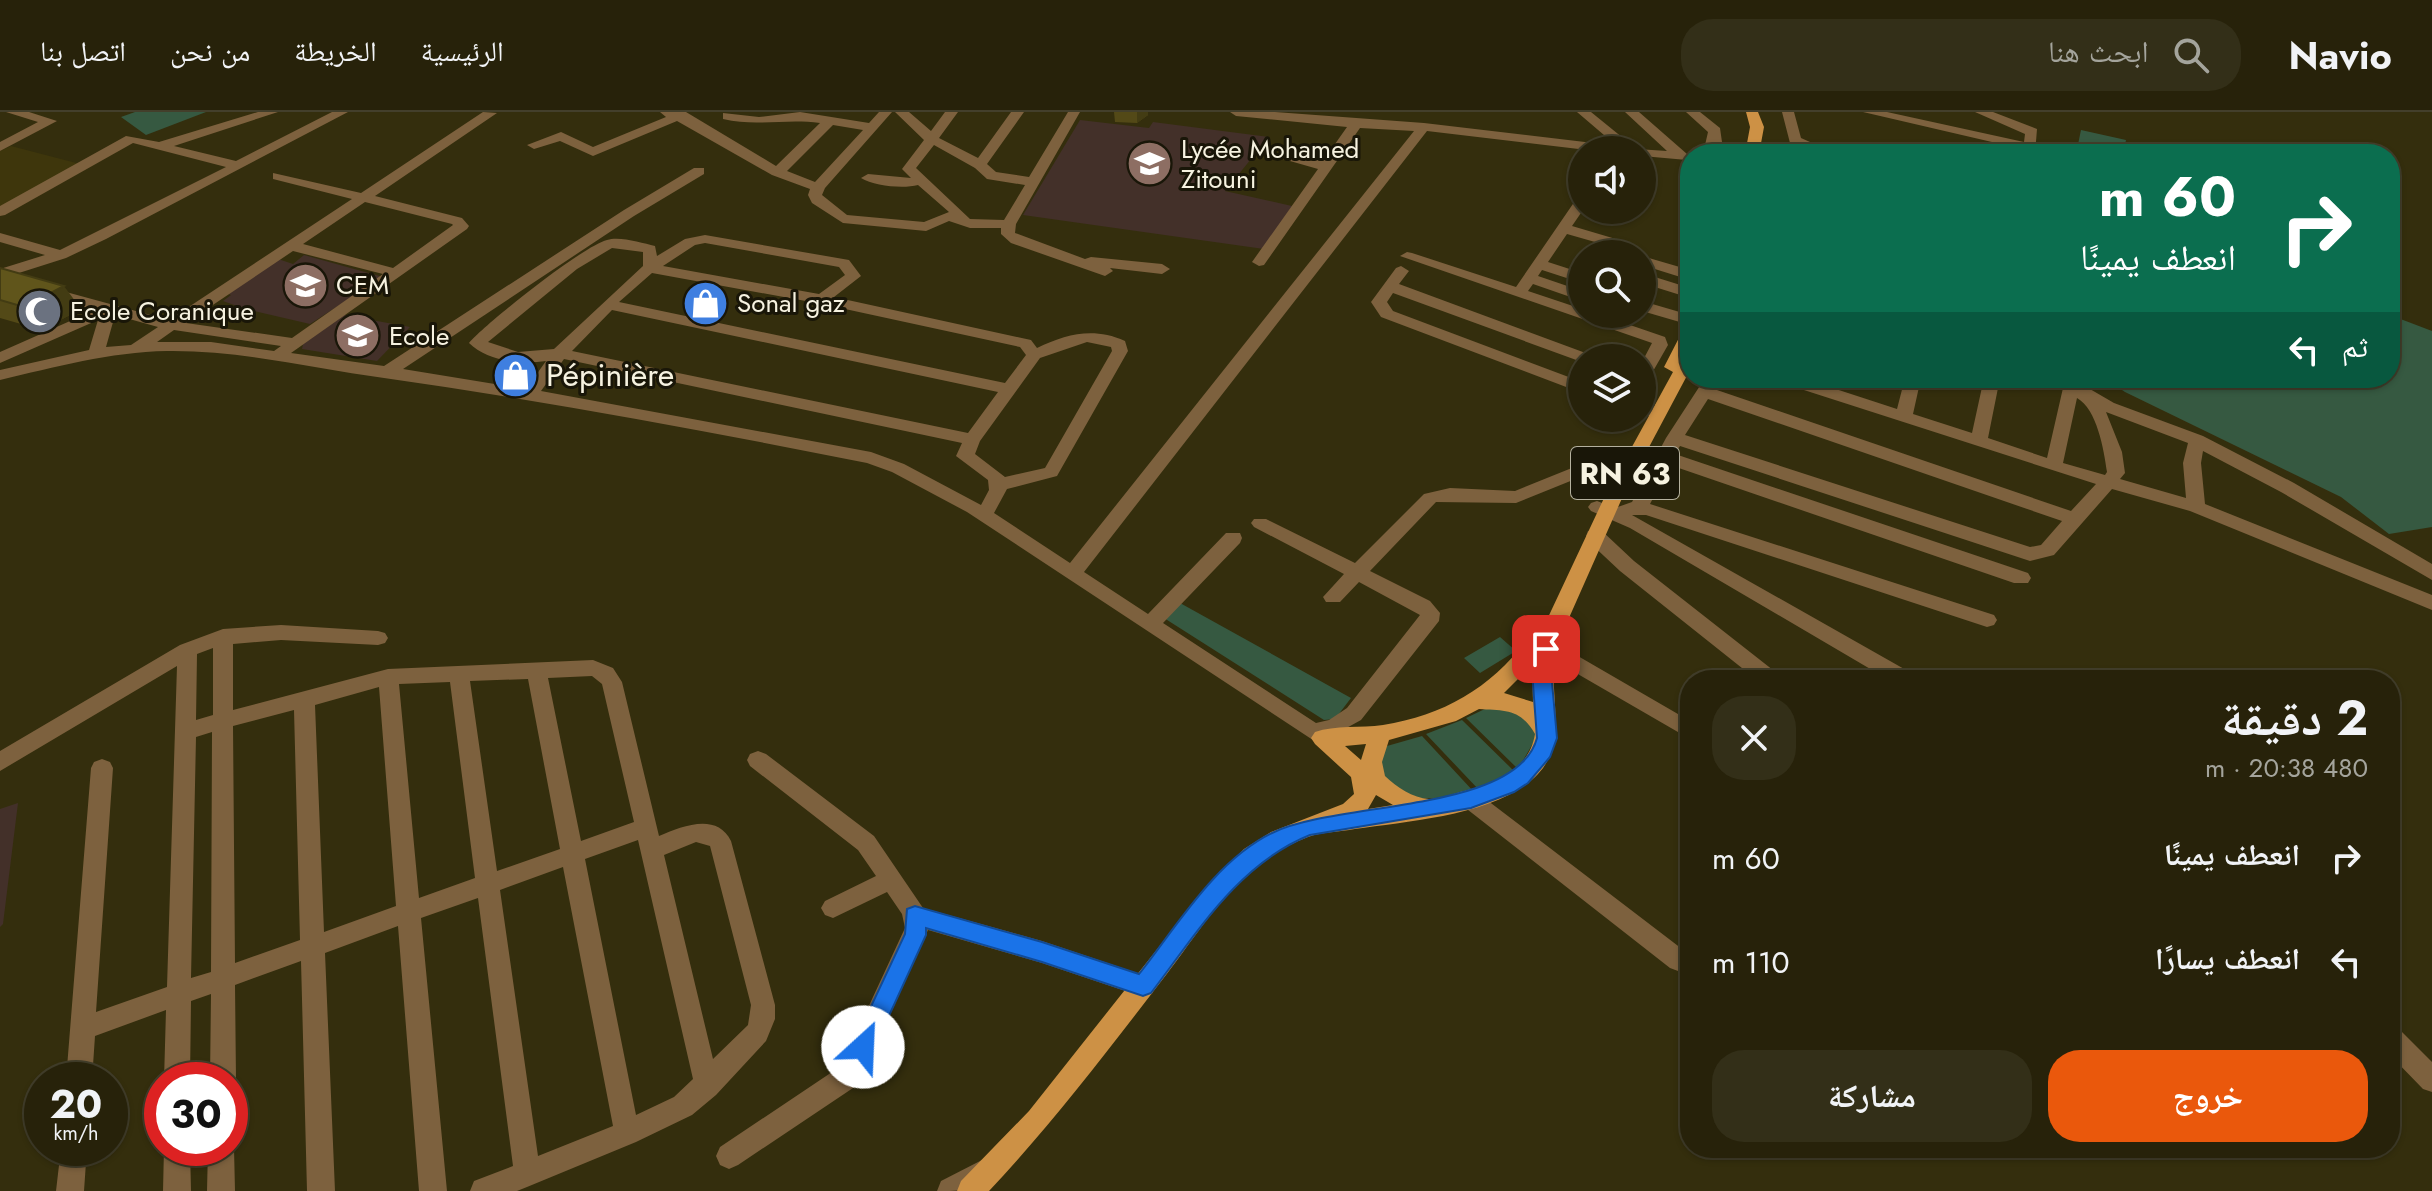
<!DOCTYPE html>
<html lang="ar">
<head>
<meta charset="utf-8">
<style>
	:root { --surface:#27220a; --page:#332f18; --text:#f1f3f6; --muted:#a4a49c; --line:#433f2b; --accent:#ea580c }
	body { margin:0; font-family:Jost,"Noto Naskh Arabic",sans-serif; background:var(--page); color:var(--text); direction:rtl; height:100vh; display:flex; flex-direction:column; font-size:30px; white-space:nowrap }
	* { box-sizing:border-box; margin:0 }
	p { font-size:26px; color:var(--muted) }
	.icon { flex:none; width:44px; height:44px; fill:none; stroke:currentColor; stroke-width:2; stroke-linecap:round; stroke-linejoin:round }
	.map { position:relative; flex:1; overflow:hidden; direction:ltr }
	.details { position:absolute; left:1680px; top:558px; width:720px; height:488px; display:flex; flex-direction:column; background:var(--surface); border-radius:32px; box-shadow:0 2px 6px #0004,0 0 0 2px var(--line); direction:rtl }
	.details>* { flex:none }
	.banner { position:absolute; left:1680px; top:32px; width:720px; height:244px; border-radius:32px; box-shadow:0 2px 6px #0004,0 0 0 2px var(--line); direction:rtl; background:#0b6e4f; color:#fff; overflow:hidden }
	.tools { position:absolute; left:1568px; top:24px; display:grid; gap:16px }
	.tools a { display:grid; place-items:center; width:88px; height:88px; border-radius:50%; background:var(--surface); box-shadow:0 2px 6px #0004,0 0 0 2px var(--line); font-size:40px }
	.speed { position:absolute; left:24px; top:950px; display:flex; gap:16px; font-size:40px; font-weight:700; text-align:center }
	.speed>* { display:grid; place-content:center; width:104px; height:104px; border-radius:50%; background:var(--surface); box-shadow:0 2px 6px #0004,0 0 0 2px var(--line); line-height:1 }
	.speed small { font-size:20px; font-weight:400 }
	.speed .limit { border:12px solid #d22; background:#fff; color:#111 }
	.pin { position:absolute; display:grid; place-items:center; width:68px; height:68px; color:#fff; margin:-34px; border-radius:16px; box-shadow:0 4px 12px #0006 }
	.me { position:absolute; width:88px; margin:-44px; rotate:25deg; stroke-linejoin:round; filter:drop-shadow(0 0 6px #0008) }
	.turn { display:flex; align-items:center; gap:28px; height:168px; padding:0 32px; font-size:36px }
	.turn .icon { width:104px; height:104px; stroke-width:2.5 }
	.turn b { display:block; font-size:56px; line-height:68px }
	.then { display:flex; align-items:center; height:76px; padding:0 32px; background:#0003; gap:16px; font-size:30px }
	.round { display:grid; place-items:center; flex:none; width:84px; height:84px; border-radius:32px; background:var(--page) }
	.headline { display:flex; align-items:center; justify-content:space-between; height:136px; padding:0 32px }
	h1 { font-size:48px; font-weight:700; line-height:60px }
	.primary-button { display:flex; gap:16px; margin-top:auto; padding:16px 32px }
	.primary-button a { flex:1; height:92px; border-radius:32px; background:var(--accent); color:#fff; font-size:32px; font-weight:700; line-height:92px; text-align:center }
	.primary-button a+a { background:var(--page); color:var(--text) }
	ul { padding:0; list-style:none }
	li { display:flex; align-items:center; gap:24px; height:104px; padding:0 32px }
	li div { flex:1 }
	li b { display:block; font-size:30px }
	li em { font-style:normal }
	header { display:flex; align-items:center; gap:48px; box-sizing:border-box; height:112px; padding:0 40px; background:var(--surface); border-bottom:2px solid var(--line) }
	header strong { font-size:38px }
	nav { display:flex; gap:44px; margin-inline-start:auto; font-size:28px }
	.search { width:560px; height:72px; background:var(--page); display:flex; align-items:center; gap:20px; box-sizing:border-box; padding:0 28px; border-radius:32px; color:var(--muted); font-size:30px }
	.map>svg:first-child { display:block }
	.built { fill:#3e360c }
	.education { fill:#433029 }
	.green { fill:#365941 }
	.lines { fill:none; stroke-linecap:round; stroke-linejoin:round }
	.minor { fill:#7d613e; fill-rule:evenodd }
	.major { fill:#cd9145; fill-rule:evenodd }
	.wall { fill:#534917 }
	.shaded-wall { fill:#433c13 }
	.building { fill:#60551b; stroke:#433c13; stroke-width:2 }
	.route { fill:#1a73e8; stroke:#114b97; stroke-width:2 }
	.labels { text-anchor:middle; dominant-baseline:central; stroke-width:6; stroke-linejoin:round; paint-order:stroke }
	.far-poi-label { font-size:26px; fill:#f6f2e0; stroke:#191608; text-anchor:start }
	.shield { fill:#191608; stroke:#b4b09f; stroke-width:2 }
	.shield-label { font-size:30px; font-weight:bold; fill:#f6f2e0 }
	.poi-label { font-size:32px; fill:#f6f2e0; stroke:#191608; text-anchor:start }
</style>
</head>
<body>
<header>
<strong>Navio</strong>
<div class="search"><svg class="icon" aria-label="search" viewBox="0 0 24 24"><circle cx="10" cy="10" r="6"/><path d="M15 15l6 6"/></svg>ابحث هنا</div>
<nav><a>الرئيسية</a><a>الخريطة</a><a>من نحن</a><a>اتصل بنا</a></nav>
</header>
<div class="map">
<svg width="2432" height="1079" viewBox="0 0 2432 1079">
	<rect width="100%" height="100%" fill="#342e0d"/>
	<path class="built" d="M11,34L80,52L0,96V39Z"/>
	<path class="education" d="M1080,8L1149,16L1153,10L1269,25L1225,79L1292,94L1264,137L1023,103Z
		M304,143L383,165L310,212L245,197L223,189L231,183L226,181L278,147L293,152Z
		M344,203L410,215L377,249L302,237L303,232Z
		M18,691L3,812L0,815V697Z"/>
	<path class="green" d="M135,0H206L146,23L121,5Z
		M2081,18L2126,28L2123,42H2076Z
		M2390,203L2432,219V415L2389,422L2341,385L2125,280L2104,266H2390Z
		M1180,491L1351,586L1335,607L1324,608L1164,506Z
		M1500,525L1516,539L1480,561L1464,546Z
		M1504,593L1534,613L1536,626L1518,657L1466,606L1489,595Z
		M1462,608L1515,660L1480,679L1426,622Z
		M1422,624L1474,680C1447,685 1422,690 1395,683L1376,648L1387,634Z"/>
	<g class="lines">
		<path class="minor" d="M6,0H29L57,9L0,39V30L38,10Z
			M258,0H278L174,34L236,49L332,0H348L106,127L66,146L0,167V157L45,143L0,130V121L60,138L226,55L133,31L5,103L0,104V94L126,24L159,30Z
			M483,0L497,1L375,84L462,106L469,114L467,117L291,241L384,254L624,98L694,56H704V62L634,104L403,257L526,277L546,249C521,253 487,249 469,231C486,211 583,134 607,128C620,124 642,131 655,134L657,144L685,127L705,123L849,148L861,164L834,185L1031,228L1037,236C1067,222 1093,215 1125,229L1128,239L1057,364L1007,377L994,401L1070,451L1414,19L1360,16L1264,153L1259,154L1252,150L1318,57L1276,45L1283,41L1323,49L1347,15L1236,4L1230,0H1275L1424,11L1627,35L1629,38H1587L1427,19L1084,460L1148,502L1226,421H1240L1242,426L1240,431L1163,511L1316,611L1329,608L1347,596L1420,503L1359,470L1340,490H1326L1323,485L1344,462L1254,415L1251,411L1254,407H1266L1355,451L1424,382L1450,376L1515,379L1619,337L1628,343L1625,347L1516,391L1436,390L1370,459L1430,489L1440,501L1439,509L1361,608L1332,624L1329,632L1322,634L967,400L892,360L867,351C707,319 545,289 384,266C313,256 240,238 167,239C110,240 55,255 0,268V258L89,238L98,208L0,251V240L95,198L45,183V177H55L169,208L352,87L273,67V61L361,81ZM365,90L452,112L453,113L393,156L303,132ZM705,131L839,155L845,163L819,182L663,154L695,133ZM612,136L643,140V154L554,237L518,240L488,230L577,157ZM293,139L383,162L292,226L186,211ZM652,161L822,192L1020,235L1026,243L1005,271L619,190ZM612,198L998,280L968,321L572,239ZM115,203L158,215L131,233L106,235ZM174,218L281,234L274,239L211,230H157ZM1087,230L1111,235L1112,239L1045,356L1005,365L975,342L980,329L1040,246ZM564,247L962,331L956,344L988,368L989,378L981,393L904,352L871,340L541,279Z
			M660,0H686L776,54L820,11C786,6 757,15 723,7V1L759,5L800,0L869,11L879,0H892L825,76L822,83L847,103L924,110L949,100L918,73C903,77 874,74 861,66L868,62L911,66L902,57L924,28L895,0H909L931,19L945,0H958L939,26L978,46L1011,0H1024L987,52L996,60L1029,65L1068,0H1080L1016,112L1015,121L1085,147L1091,145L1162,152L1170,157L1162,162L1110,156L1113,159L1105,164L1011,131L1001,122V116H970L949,109L926,119L843,111L812,91L808,83L810,77L772,63L677,9L593,44L560,29L534,37L527,33L561,20L593,35L666,5ZM833,13L863,18L815,70L787,59ZM934,33L975,56L987,67L1025,73L1004,108L970,107L916,56Z
			M1577,0H1591L1623,26L1611,29Z
			M1625,0H1639L1687,42V48L1642,44V38L1637,37L1667,39Z
			M1686,0H1700L1720,16L1722,30L1717,42H1703L1708,20Z
			M1782,0H1794L1801,26L1837,42H1818L1790,31Z
			M1863,0H1887L2024,30L2025,22L1975,0H1993L2037,17L2035,42H2021L2022,37Z
			M1582,85L1583,98L1572,114L1626,130L1630,136L1626,142H1612L1616,136L1567,122L1548,150L1582,161V171L1542,158L1538,164L1582,179V189L1533,172L1528,179L1582,197V202H1598L1665,225L1668,233L1648,268L1642,269V250L1652,231L1400,144L1407,140L1412,141L1516,175L1577,86Z
			M1642,144L1690,158V168L1642,153Z
			M1401,154L1409,159L1399,172L1591,243L1593,246H1582V250L1579,249L1393,181L1387,190L1393,199L1582,270V281L1381,205L1371,190L1396,156Z
			M1642,161L1690,176V186L1642,171Z
			M1642,189L1690,203V213L1642,199Z
			M1705,266H1721L1714,277L2071,399L2096,372L1779,270L1777,266H1802L1897,297L1905,266H1921L1913,302L1972,321L1984,266H2000L1988,326L2047,346L2063,276L2052,266H2071L2114,291L2203,324L2294,371L2432,452V468L2281,380L2203,339L2201,351L2205,392L2432,483V498L2190,399L2112,377L2054,443L2030,449L1680,334L1675,342L2028,461L2031,466L2028,471H2014L1670,353L1650,392L1994,503L1997,508L1994,513L1987,515L1646,403H1632L1913,562L1916,568H1889L1630,416L1591,399L1588,395L1591,391L1597,389L1615,396L1632,390L1666,326ZM2077,286C2097,297 2104,338 2107,360L2105,363L2063,351ZM1708,287L2062,409L2041,433L2030,435L1685,323ZM2106,300L2188,331L2183,351L2186,386L2120,367L2125,361L2122,340Z
			M1642,292L1663,297L1665,301L1657,306L1642,302Z
			M1595,418L1602,419L1634,449L1778,562L1781,568H1757L1620,459L1588,429L1586,424L1588,419Z
			M281,513L378,519L385,521L388,526L385,531L378,533L281,528L233,532V598L388,557L593,548L613,556L622,570L659,724C682,714 717,700 731,729L775,893V907L766,929L716,983L692,1003L636,1030L527,1075L517,1079H470L474,1069L513,1054L478,786L421,806L447,1079H419L398,814L325,841L335,1079H307L301,849L235,873L236,968L232,977L230,968H210L211,882L191,889L190,968H164L166,898L95,924L92,968H66L91,656L94,650L102,647L110,650L113,656L96,900L167,875L177,554L0,659V639L180,533L223,517ZM213,536V603L196,608L197,542ZM592,564L602,572L634,710L581,729L548,566ZM528,567L560,737L497,759L470,569ZM450,570L475,766L419,786L399,572ZM379,575L396,794L324,820L315,593ZM294,598L300,828L235,851L233,614ZM212,620L211,860L191,866L196,625ZM638,728L693,967L674,985L636,1003L585,747ZM696,730L710,734L751,893L748,913L713,947L664,743ZM563,755L613,1014L538,1044L500,778Z
			M1536,526L1571,540L1690,609V627L1557,550L1529,538L1526,533L1529,528Z
			M758,639L766,642L874,724L923,796L1042,829L1143,863L1152,866L1155,874L1152,882L1143,885L1042,851L928,818L859,972L738,1053L729,1057L720,1053L716,1044L720,1035L841,954L905,816L902,802L887,780L833,806L825,803L821,796L825,789L876,764L858,738L750,654L747,648L750,642Z
			M1471,679L1479,682L1686,840L1690,848L1686,856L1678,859L1670,856L1463,694L1460,688L1463,682Z
			M2390,913L2399,917L2432,950V980L2423,977L2390,943Z
			M230,1027L234,1036L235,1079H207L208,1036H230Z
			M61,1036H87L84,1079H56Z
			M164,1036H190L191,1079H163Z
			M982,1048L991,1052L995,1061C986,1079 959,1079 937,1079L941,1069Z"/>
		<path class="major" d="M1746,0H1758L1764,15L1759,42H1745L1750,15Z
			M1690,215V258L1623,384L1557,533C1545,575 1571,627 1538,662C1499,703 1410,709 1355,717C1340,720 1322,720 1308,725C1292,731 1278,739 1265,748C1227,773 1194,827 1166,863C1109,937 1053,1011 989,1079H957L961,1069L1029,999L1208,773L1244,737L1271,720L1343,692L1354,682L1351,665L1315,632L1311,626L1315,620C1335,613 1361,616 1383,613C1448,603 1499,571 1535,516L1544,514L1605,384L1673,260L1664,255L1682,220ZM1532,553L1533,590L1504,581ZM1479,597C1505,599 1520,596 1535,622C1529,659 1494,672 1460,680C1451,683 1439,687 1429,687C1413,686 1396,675 1385,664L1382,650L1389,628L1456,609ZM1366,632L1361,648L1345,634ZM1376,683L1393,693L1368,697Z"/>
	</g>
	<path class="wall" d="M1114,0H1148V3L1137,11L1115,10Z
		M0,156L81,197L42,218L0,206Z"/>
	<path class="shaded-wall" d="M1137,0H1148V3L1137,11Z
		M64,174L81,197L42,218L24,195Z"/>
	<path class="building" d="M0,156L64,174L24,195L0,188Z"/>
	<path class="route" d="M1546,530L1555,537L1551,559L1557,626L1550,645L1528,671L1514,680L1471,696L1310,723C1238,752 1197,821 1151,881L1143,884L1042,850L926,816V823L871,943L863,946L855,943L852,935L905,822L907,797L915,794L1042,830L1139,862C1177,814 1215,749 1272,721C1336,689 1517,701 1537,626L1532,559L1537,537Z"/>
	<defs>
		<symbol id="school-disc" viewBox="-11 -11 22 22"><circle r="9.5" fill="#8d6e63" stroke="#191608"/><path d="M0-5L7-2L0 1L-7-2ZM-4 1L0 2.5L4 1V4Q0 6-4 4Z" fill="#fff"/></symbol>
		<symbol id="shop-disc" viewBox="-11 -11 22 22"><circle r="9.5" fill="#3f7fe0" stroke="#191608"/><path d="M-5-2.5h2.3a2.7 3.5 0 0 1 5.4 0H5L5.5 6h-11ZM-1.5-2.5h3a1.5 2.3 0 0 0-3 0Z" fill="#fff"/></symbol>
		<symbol id="mosque-disc" viewBox="-11 -11 22 22"><circle r="9.5" fill="#6b7280" stroke="#191608"/><path d="M3.5-4.9A6 6 0 1 0 3.5 4.9A5 5 0 1 1 3.5-4.9Z" fill="#fff"/></symbol>
	</defs>
	<g fill-rule="evenodd">
		<use href="#school-disc" x="1124" y="26" width="51" height="51"/>
		<use href="#school-disc" x="280" y="148" width="51" height="51"/>
		<use href="#shop-disc" x="680" y="166" width="51" height="51"/>
		<use href="#mosque-disc" x="14" y="174" width="51" height="51"/>
		<use href="#school-disc" x="332" y="198" width="51" height="51"/>
		<use href="#shop-disc" x="490" y="238" width="51" height="51"/>
	</g>
	<g class="labels">
		<g class="far-poi-label">
			<text x="1181" y="37">Lycée Mohamed<tspan x="1181" dy="30">Zitouni</tspan></text>
			<text x="336" y="173">CEM</text>
			<text x="737" y="191">Sonal gaz</text>
			<text x="70" y="199">Ecole Coranique</text>
			<text x="389" y="224">Ecole</text>
		</g>
		<rect class="shield" x="1571" y="335" width="108" height="52" rx="6"/>
		<g class="shield-label">
			<text x="1625" y="361">RN 63</text>
		</g>
		<g class="poi-label">
			<text x="546" y="263">Pépinière</text>
		</g>
	</g>
</svg>
<div class="tools">
<a><svg class="icon" aria-label="sound" viewBox="0 0 24 24"><path d="M4 9h4l5-4v14l-5-4H4zM17 9q2 3 0 6"/></svg></a>
<a><svg class="icon" aria-label="search" viewBox="0 0 24 24"><circle cx="10" cy="10" r="6"/><path d="M15 15l6 6"/></svg></a>
<a><svg class="icon" aria-label="layers" viewBox="0 0 24 24"><path d="M12 4l9 5-9 5-9-5zM3 14l9 5 9-5"/></svg></a>
</div>
<div class="speed"><div>20<small>km/h</small></div><div class="limit">30</div></div>
<div class="pin" style="left:1546px;top:537px;background:#d93025"><svg class="icon" aria-label="arrive" viewBox="0 0 24 24"><path d="M6 21V4h12l-3 4 3 4H6"/></svg></div>
<svg class="me" style="left:863px;top:935px" viewBox="-20 -20 40 40"><circle r="19" fill="#fff"/><path d="M0-13L10 11 0 6-10 11z" fill="#1a73e8"/></svg>
<div class="banner">
<div class="turn"><svg class="icon" aria-label="right" viewBox="0 0 24 24"><path d="M7 20v-9h11M14 6l5 5-5 5"/></svg><div><b>60 m</b>انعطف يمينًا</div></div>
<div class="then">ثم<svg class="icon" aria-label="left" viewBox="0 0 24 24"><path d="M17 20v-9H6M10 6l-5 5 5 5"/></svg></div>
</div>
<section class="details">
<div class="headline"><div><h1>2 دقيقة</h1><p>480 m · 20:38</p></div><a class="round"><svg class="icon" aria-label="close" viewBox="0 0 24 24"><path d="M6 6l12 12M18 6L6 18"/></svg></a></div>
<ul>
<li><svg class="icon" aria-label="right" viewBox="0 0 24 24"><path d="M7 20v-9h11M14 6l5 5-5 5"/></svg><div><b>انعطف يمينًا</b></div><em>60 m</em></li>
<li><svg class="icon" aria-label="left" viewBox="0 0 24 24"><path d="M17 20v-9H6M10 6l-5 5 5 5"/></svg><div><b>انعطف يسارًا</b></div><em>110 m</em></li>
</ul>
<div class="primary-button"><a>خروج</a><a>مشاركة</a></div>
</section>
</div>
</body>
</html>
